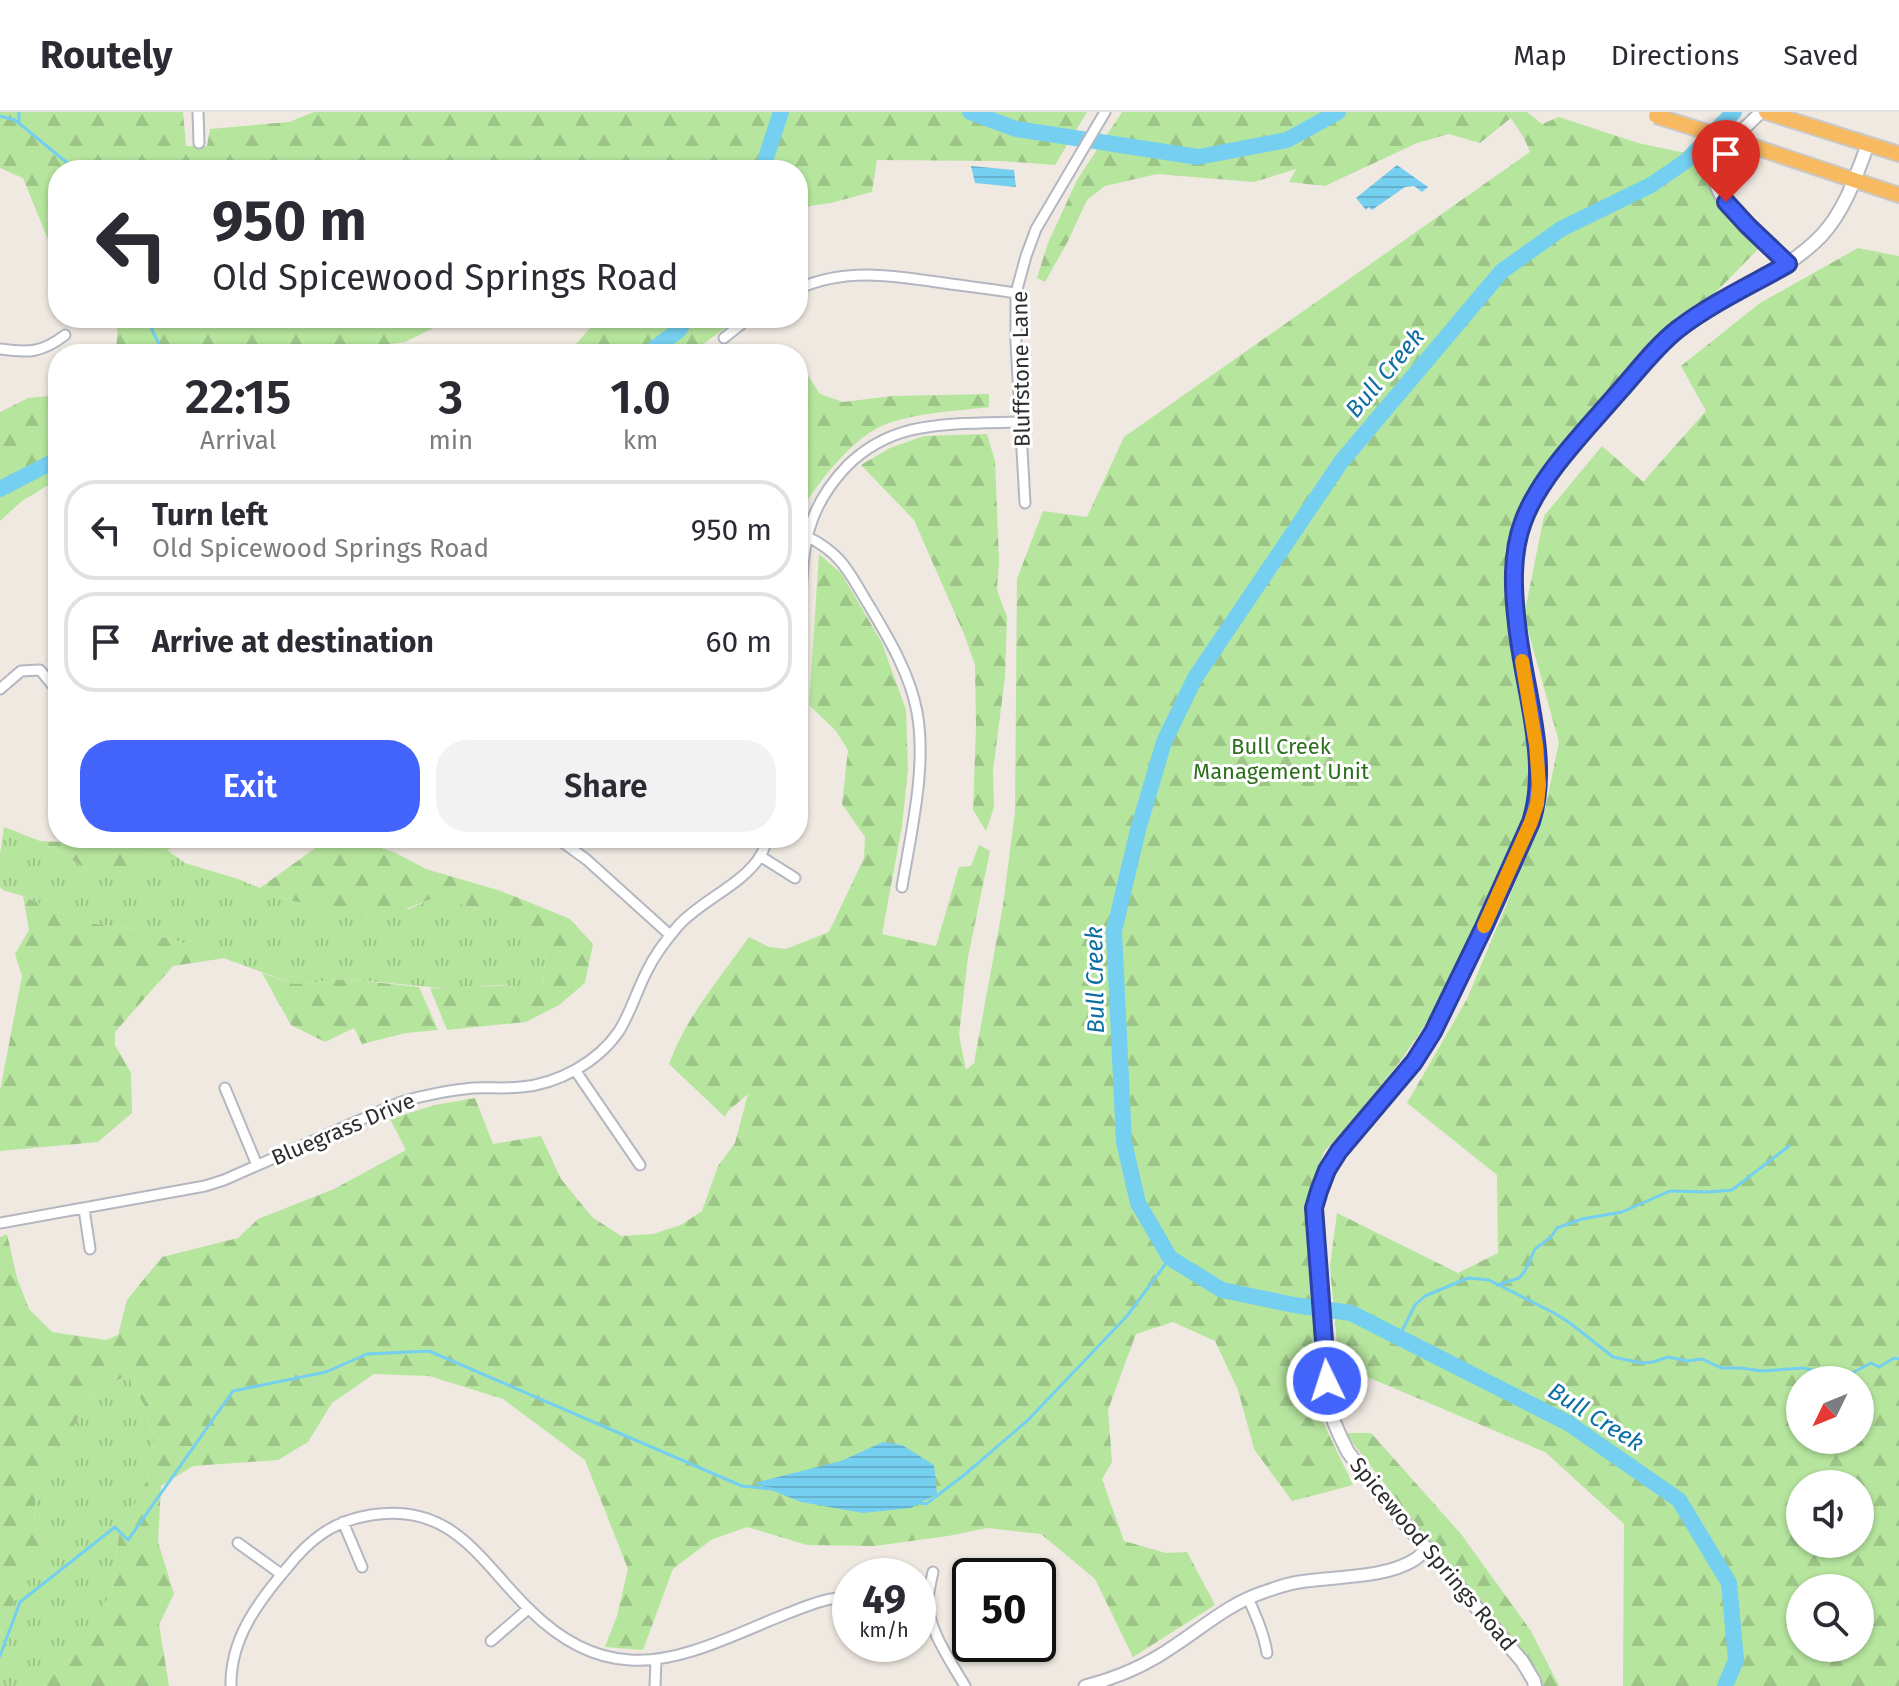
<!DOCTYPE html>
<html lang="en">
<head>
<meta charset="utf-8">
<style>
	:root { --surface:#fff; --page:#f2f2f3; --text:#2b2b33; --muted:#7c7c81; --line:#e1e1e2; --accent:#4264fb }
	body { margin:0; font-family:"Fira Sans",sans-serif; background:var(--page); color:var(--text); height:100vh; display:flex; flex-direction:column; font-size:30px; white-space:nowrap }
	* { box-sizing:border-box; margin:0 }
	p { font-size:26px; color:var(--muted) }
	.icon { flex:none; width:44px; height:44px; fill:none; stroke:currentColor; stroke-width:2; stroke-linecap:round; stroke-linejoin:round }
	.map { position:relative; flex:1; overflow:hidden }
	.sheet { position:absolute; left:48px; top:232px; width:760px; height:504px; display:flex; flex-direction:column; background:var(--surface); border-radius:32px; box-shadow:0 2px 6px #0004 }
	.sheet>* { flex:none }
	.banner { position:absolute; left:48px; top:48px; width:760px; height:168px; border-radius:32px; box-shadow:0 2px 6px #0004; background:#fff; color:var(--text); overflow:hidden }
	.needle { width:52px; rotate:227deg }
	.fabs { position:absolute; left:1786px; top:1254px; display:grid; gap:16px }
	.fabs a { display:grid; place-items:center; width:88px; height:88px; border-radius:50%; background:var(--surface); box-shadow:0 2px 6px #0004; font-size:40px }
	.speed { position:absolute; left:832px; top:1446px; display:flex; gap:16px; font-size:40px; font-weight:700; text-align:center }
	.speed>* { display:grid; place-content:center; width:104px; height:104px; border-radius:50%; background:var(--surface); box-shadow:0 2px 6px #0004; line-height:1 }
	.speed small { font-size:20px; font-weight:400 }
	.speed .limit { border:4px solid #111; border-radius:12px; background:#fff; color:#111 }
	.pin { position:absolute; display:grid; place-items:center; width:68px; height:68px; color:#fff; margin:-82px -34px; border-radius:50% 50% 50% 0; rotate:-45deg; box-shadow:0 0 8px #0007 }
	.pin .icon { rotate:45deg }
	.me { position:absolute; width:88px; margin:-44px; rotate:356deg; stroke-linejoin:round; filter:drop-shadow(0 0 6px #0008) }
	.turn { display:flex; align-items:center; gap:28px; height:168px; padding:0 32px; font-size:36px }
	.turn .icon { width:104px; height:104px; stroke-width:2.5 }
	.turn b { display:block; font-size:56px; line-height:68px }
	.eta { display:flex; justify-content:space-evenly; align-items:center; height:136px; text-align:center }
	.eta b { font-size:48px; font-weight:600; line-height:56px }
	.action { display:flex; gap:16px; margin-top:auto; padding:16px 32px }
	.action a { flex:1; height:92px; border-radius:32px; background:var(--accent); color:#fff; font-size:32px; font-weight:600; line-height:92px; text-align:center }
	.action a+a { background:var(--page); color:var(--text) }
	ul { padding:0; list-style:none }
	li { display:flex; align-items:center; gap:24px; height:100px; margin:0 16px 12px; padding:0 16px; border:4px solid var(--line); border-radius:32px }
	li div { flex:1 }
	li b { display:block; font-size:30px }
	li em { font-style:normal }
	header { display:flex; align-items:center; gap:48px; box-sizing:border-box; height:112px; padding:0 40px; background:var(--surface); border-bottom:2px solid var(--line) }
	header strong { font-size:38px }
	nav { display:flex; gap:44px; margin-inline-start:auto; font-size:28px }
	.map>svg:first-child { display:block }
	.grass { fill:url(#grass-tufts) }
	.forest { fill:url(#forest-firs); fill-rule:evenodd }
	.water { fill:url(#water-rules) }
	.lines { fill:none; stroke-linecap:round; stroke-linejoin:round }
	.stream { stroke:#75cff0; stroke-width:3 }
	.river { stroke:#75cff0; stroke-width:16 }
	.minor-casing { stroke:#b4b7c1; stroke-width:13 }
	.tertiary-casing { stroke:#b4b7c1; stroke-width:15 }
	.secondary-casing { stroke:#b4b7c1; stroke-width:16 }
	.trunk-casing { stroke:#c9c9c9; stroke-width:18 }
	.minor { stroke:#fff; stroke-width:9 }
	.tertiary { stroke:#fff; stroke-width:11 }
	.secondary { stroke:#fff; stroke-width:12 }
	.trunk { stroke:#f8ba60; stroke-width:14 }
	.trunk-bridge-casing { stroke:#c9c9c9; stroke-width:18; stroke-linecap:butt }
	.trunk-bridge { stroke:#f8ba60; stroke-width:14 }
	.route-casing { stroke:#2b41a3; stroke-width:20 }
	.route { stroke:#4264fb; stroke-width:14 }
	.slow { stroke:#f59e0b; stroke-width:14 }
	.labels { text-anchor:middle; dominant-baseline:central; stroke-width:6; stroke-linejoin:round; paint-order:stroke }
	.street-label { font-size:22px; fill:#2e2e2e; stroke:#fff }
	.park-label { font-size:22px; fill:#2c6e1b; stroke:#fff }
	.water-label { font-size:24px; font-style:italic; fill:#0d6fa3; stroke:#fff }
</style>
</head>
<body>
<header>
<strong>Routely</strong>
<nav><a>Map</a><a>Directions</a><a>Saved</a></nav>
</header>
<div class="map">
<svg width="1899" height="1574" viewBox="0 0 1899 1574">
	<defs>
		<pattern id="grass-tufts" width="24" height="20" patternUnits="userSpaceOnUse" patternTransform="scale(2)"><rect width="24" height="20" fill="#b6e59e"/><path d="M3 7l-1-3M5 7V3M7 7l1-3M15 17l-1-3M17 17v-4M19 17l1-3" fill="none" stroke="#9dc588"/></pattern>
		<pattern id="forest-firs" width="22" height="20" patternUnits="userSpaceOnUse" patternTransform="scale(2)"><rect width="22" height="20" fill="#b6e59e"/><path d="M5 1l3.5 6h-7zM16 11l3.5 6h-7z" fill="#9dc588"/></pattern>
		<pattern id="water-rules" width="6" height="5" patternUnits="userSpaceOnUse" patternTransform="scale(2)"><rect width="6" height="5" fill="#75cff0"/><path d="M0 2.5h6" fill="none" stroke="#66b2ce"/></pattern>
	</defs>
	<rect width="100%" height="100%" fill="#efe9e1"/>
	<path class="grass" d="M4,715L40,729L97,763L150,741L167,738L185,751L238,767L289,788L409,797L432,787L455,790L503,806L537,829L546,840L543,871L527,876L497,873L452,877L346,867L294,872L183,831L135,817L80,810L23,784L3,778L0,775V742Z
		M128,1264L145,1295L154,1328L146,1370L119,1422L113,1474L94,1517L61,1557L39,1571L46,1574H0V1520L21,1475L45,1440L34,1413L36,1382L91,1283L109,1271Z"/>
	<path class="forest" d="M0,0H183L186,34H207L210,17L289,10L314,0H1087L1055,53L1001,49L877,48L872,80L831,91L809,94L798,112V58H58V152L23,66L0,56Z
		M1122,0H1527L1542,12L1559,5L1638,31L1700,44L1704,67L1721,93L1762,133L1715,181L1676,205L1579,316L1539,365L1518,399L1505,439V474L1510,532L1530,636L1529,684L1520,715L1484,800L1431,904L1401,948L1359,1001L1324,1040L1308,1084L1309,1125L1315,1189L1312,1287L1353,1373L1292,1389L1254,1337L1238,1278L1215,1229L1173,1210L1136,1222L1108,1298L1112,1350L1102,1367L1124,1429L1166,1441L1187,1440L1215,1493L1133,1545L1095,1467L1041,1422L987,1416L948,1424L874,1434L807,1433L747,1415L711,1428L673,1457L643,1538L605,1535L617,1504L628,1457L585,1348L503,1287L429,1264L374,1262L332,1291L308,1330L278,1348L193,1354L161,1374L158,1430L174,1482L159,1512L169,1574H46L38,1571L61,1557L94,1517L113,1474L119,1422L146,1370L154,1328L145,1295L128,1264L109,1271L91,1283L36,1382L34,1413L45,1440L21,1475L0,1520V1125L7,1122L17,1166L29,1197L52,1220L106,1228L118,1223L127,1188L162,1145L238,1126L258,1107L334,1077L406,1038L390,1007L435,993L475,986L493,1032L541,1024L561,1067L592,1105L621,1124L653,1122L681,1113L702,1099L718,1054L735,1031L748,982L728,999L725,1005L669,952C685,906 721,865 749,825L769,835L786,837L829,820L864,746L865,725L842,692L848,638L836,619L809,593L819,442L841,461L882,531L906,598L908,657L902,714L882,822L936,834L959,755L971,754L979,733L990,739L968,845L959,923L966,958L974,951L1003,793L1015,700L1017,467L1043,399L1087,405L1124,325L1530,40L1524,26L1511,6L1480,31L1449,22L1417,31L1325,74L1289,70L1296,57L1254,70L1157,62L1105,74L1087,88L1068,129L1045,170L1037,166L1048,131L1077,68Z
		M1858,136L1899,144V1574H1623L1624,1412L1545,1340L1339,1253L1330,1154L1337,1101L1458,1161L1498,1141L1497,1063L1407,991L1467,887L1544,702L1559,630L1524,504L1544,404L1602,334L1643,370L1706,299L1681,254L1760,191ZM1800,1268H1860V1328H1800ZM1800,1372H1860V1432H1800ZM1800,1476H1860V1536H1800Z
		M118,206H454L405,230L316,242H116Z
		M599,206H738L690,242H559L576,232Z
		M807,262L820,282L843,290L892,284L989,282V295C956,299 921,300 889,311C853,323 817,372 798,403V263Z
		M58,283V367L22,389L0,409V300L28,286Z
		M987,322L995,349L999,449L997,478L1007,505L1005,565L993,659L994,695L986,719L973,698L976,615L975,553L964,522L914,408L861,353L890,336L924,324Z
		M87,726H184L183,730L167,738L150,741L144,756L123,765L97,763L40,729L82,731Z
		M329,726H353L396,741L426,757L501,779L570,807L593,832L585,871L559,893L526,910L447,918L430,876C451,877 472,875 493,874C513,873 523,878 543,871L546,840L537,829L503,806L455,790L432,787L378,807L289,788L260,776Z
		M23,784L80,810L135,817L183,831L225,846L173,854L115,920V933L131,961L132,1001L98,1030L0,1039V979L22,864L15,842L29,818Z
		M262,861L294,872L346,867L419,875L438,918L406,921L362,932L354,916L325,930L291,913Z
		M1345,1321H1371L1461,1422L1531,1519L1559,1574H1542Z"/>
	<path class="water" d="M1397,53L1428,75L1422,80L1414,74L1405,75L1372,98L1369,95L1366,98L1356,86Z
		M971,54L1014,58L1016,75L975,71Z
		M883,1330L902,1333L934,1353L937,1382L911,1396L863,1401L801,1390L754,1371L841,1349Z"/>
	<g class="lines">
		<path class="stream" d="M0,4L15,8L76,58
			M19,11V0
			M146,206L164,242
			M1497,1173L1519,1166L1525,1159L1535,1137L1551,1125L1557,1116L1582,1107L1622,1100L1670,1079L1709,1080L1732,1078L1789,1034
			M1399,1225L1415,1193L1425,1184L1468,1166L1489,1168L1554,1201L1570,1211L1613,1245L1642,1251L1653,1250L1668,1245L1687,1249L1702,1247L1721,1256H1740L1762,1259L1803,1256L1836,1264L1852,1261L1871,1251L1879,1255L1894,1246L1899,1247
			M919,1391L926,1392L963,1364L1028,1308L1127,1204L1170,1146
			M0,1544L20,1490L115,1415L128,1428L233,1279L326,1260L367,1242L429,1239L742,1374L772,1377"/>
		<path class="river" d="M970,0L1016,17L1198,45L1287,28L1338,0
			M762,58L781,0
			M647,242L679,218L686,206
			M0,377L58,347
			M1725,1574L1736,1548L1729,1471L1679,1388L1568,1311L1351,1201L1294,1193L1222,1178L1170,1146L1138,1091L1124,1030L1114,819L1138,718L1164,630L1195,566L1341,350L1502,159L1561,117L1651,73L1686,49L1734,0"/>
		<defs>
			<path id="minor" d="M198,0L199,31
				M798,177C843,156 890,163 937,170C964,174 990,177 1016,181
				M724,226L749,206
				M0,237C28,241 42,241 65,223
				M1025,391L1016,231V181L1026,144L1036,117L1105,0
				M806,424C843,442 849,461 870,495C889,527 910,562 917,600C927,655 911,720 902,775
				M798,563C799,539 800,514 801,490C803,433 806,397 847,354C864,337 887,324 911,318C946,310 984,311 1021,310
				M0,577L21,559L40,558L58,580
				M557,726L587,748L670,823
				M760,744L795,766
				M575,958L640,1053
				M225,976L257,1053
				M84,1097L90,1137
				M0,1111L205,1074L224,1068L401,990C425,983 449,978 473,976C489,975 505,977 521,975C558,972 598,950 619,919C631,900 637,878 647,859C655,842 666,828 678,814C701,788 743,773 761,743C764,738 765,731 768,726
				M343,1410L362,1455
				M238,1431L281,1462
				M933,1460C931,1469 929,1478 928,1486C927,1517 950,1548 965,1574
				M1248,1486C1256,1504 1264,1522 1267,1541
				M491,1529L528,1497
				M231,1574C230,1527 258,1490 287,1456C310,1427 333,1409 371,1403C453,1390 480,1449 529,1497C556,1524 591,1546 630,1548C680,1552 740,1520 786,1502C807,1494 827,1485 850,1485
				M655,1574L656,1548"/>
			<path id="tertiary" d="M1761,0L1721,39C1716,49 1713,59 1715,70C1721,96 1768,134 1788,152
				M1085,1574C1117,1566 1147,1553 1174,1534C1203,1515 1230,1491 1264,1480C1275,1476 1287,1472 1299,1470C1334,1464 1383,1467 1414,1448C1419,1445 1423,1440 1428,1436"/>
			<path id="secondary" d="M1535,1574L1534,1569L1522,1549L1380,1382L1348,1340L1341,1326L1334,1310L1327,1269L1314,1096C1332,1024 1397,983 1433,920C1443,902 1451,883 1460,865C1485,814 1508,762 1531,710C1537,691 1539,674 1539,654C1531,582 1507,510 1516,437C1523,380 1577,328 1613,287C1639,258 1662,227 1694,205C1736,177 1786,161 1822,123C1845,98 1856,64 1868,32"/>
			<path id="trunk" d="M1766,0L1899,42
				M1752,34L1899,83"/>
		</defs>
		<use href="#minor" class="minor-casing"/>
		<use href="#tertiary" class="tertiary-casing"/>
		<use href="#secondary" class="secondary-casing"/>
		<use href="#trunk" class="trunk-casing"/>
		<use href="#minor" class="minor"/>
		<use href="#tertiary" class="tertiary"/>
		<use href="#secondary" class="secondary"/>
		<use href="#trunk" class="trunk"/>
		<defs>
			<path id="trunk-bridge" d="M1656,4L1752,34"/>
		</defs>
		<use href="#trunk-bridge" class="trunk-bridge-casing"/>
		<use href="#trunk-bridge" class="trunk-bridge"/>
	</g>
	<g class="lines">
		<defs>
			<path id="route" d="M1327,1269L1314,1096L1319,1079L1327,1058L1339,1039L1414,950L1433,920L1484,815L1531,710C1551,649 1523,575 1517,512C1513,479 1511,442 1523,410C1539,365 1585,319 1616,283C1636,261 1655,235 1678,217C1712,191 1751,173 1788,152L1748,114L1726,90"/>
		</defs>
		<use href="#route" class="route-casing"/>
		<use href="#route" class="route"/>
		<path class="slow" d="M1484,814L1531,710L1537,692L1539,673L1536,633L1522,549"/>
	</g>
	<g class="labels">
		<g class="street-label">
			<text transform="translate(1021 257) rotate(-91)">Bluffstone Lane</text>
			<text transform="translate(343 1017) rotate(-23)">Bluegrass Drive</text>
			<text transform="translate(1433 1442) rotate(50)">Spicewood Springs Road</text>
		</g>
		<g class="park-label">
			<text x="1281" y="634">Bull Creek<tspan x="1281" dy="25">Management Unit</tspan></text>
		</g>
		<g class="water-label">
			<text transform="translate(1385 261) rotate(-50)">Bull Creek</text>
			<text transform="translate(1095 868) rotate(-91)">Bull Creek</text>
			<text transform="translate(1596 1305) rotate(32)">Bull Creek</text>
		</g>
	</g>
</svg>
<div class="fabs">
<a><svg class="needle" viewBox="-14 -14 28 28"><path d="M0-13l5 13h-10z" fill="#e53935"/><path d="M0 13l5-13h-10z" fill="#7c7c81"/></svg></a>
<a><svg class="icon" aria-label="sound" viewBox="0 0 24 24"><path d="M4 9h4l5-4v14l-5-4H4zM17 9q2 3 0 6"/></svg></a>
<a><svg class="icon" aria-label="search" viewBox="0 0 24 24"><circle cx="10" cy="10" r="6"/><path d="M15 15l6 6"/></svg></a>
</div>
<div class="speed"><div>49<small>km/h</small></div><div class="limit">50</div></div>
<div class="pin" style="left:1726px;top:90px;background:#d93025"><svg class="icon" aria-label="arrive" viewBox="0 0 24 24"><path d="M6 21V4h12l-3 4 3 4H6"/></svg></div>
<svg class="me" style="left:1327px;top:1269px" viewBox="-20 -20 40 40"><circle r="17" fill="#4264fb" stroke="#fff" stroke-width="3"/><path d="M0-11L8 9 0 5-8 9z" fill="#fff"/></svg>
<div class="banner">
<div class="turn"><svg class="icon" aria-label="left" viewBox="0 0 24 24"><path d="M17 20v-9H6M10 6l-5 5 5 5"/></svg><div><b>950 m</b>Old Spicewood Springs Road</div></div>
</div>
<section class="sheet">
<div class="eta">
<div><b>22:15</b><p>Arrival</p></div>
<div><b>3</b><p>min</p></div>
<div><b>1.0</b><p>km</p></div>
</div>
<ul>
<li><svg class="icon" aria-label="left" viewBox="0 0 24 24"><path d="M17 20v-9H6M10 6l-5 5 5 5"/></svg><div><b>Turn left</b><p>Old Spicewood Springs Road</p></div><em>950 m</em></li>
<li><svg class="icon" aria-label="arrive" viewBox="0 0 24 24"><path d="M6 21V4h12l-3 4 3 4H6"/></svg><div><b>Arrive at destination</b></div><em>60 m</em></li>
</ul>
<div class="action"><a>Exit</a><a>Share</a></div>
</section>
</div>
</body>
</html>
